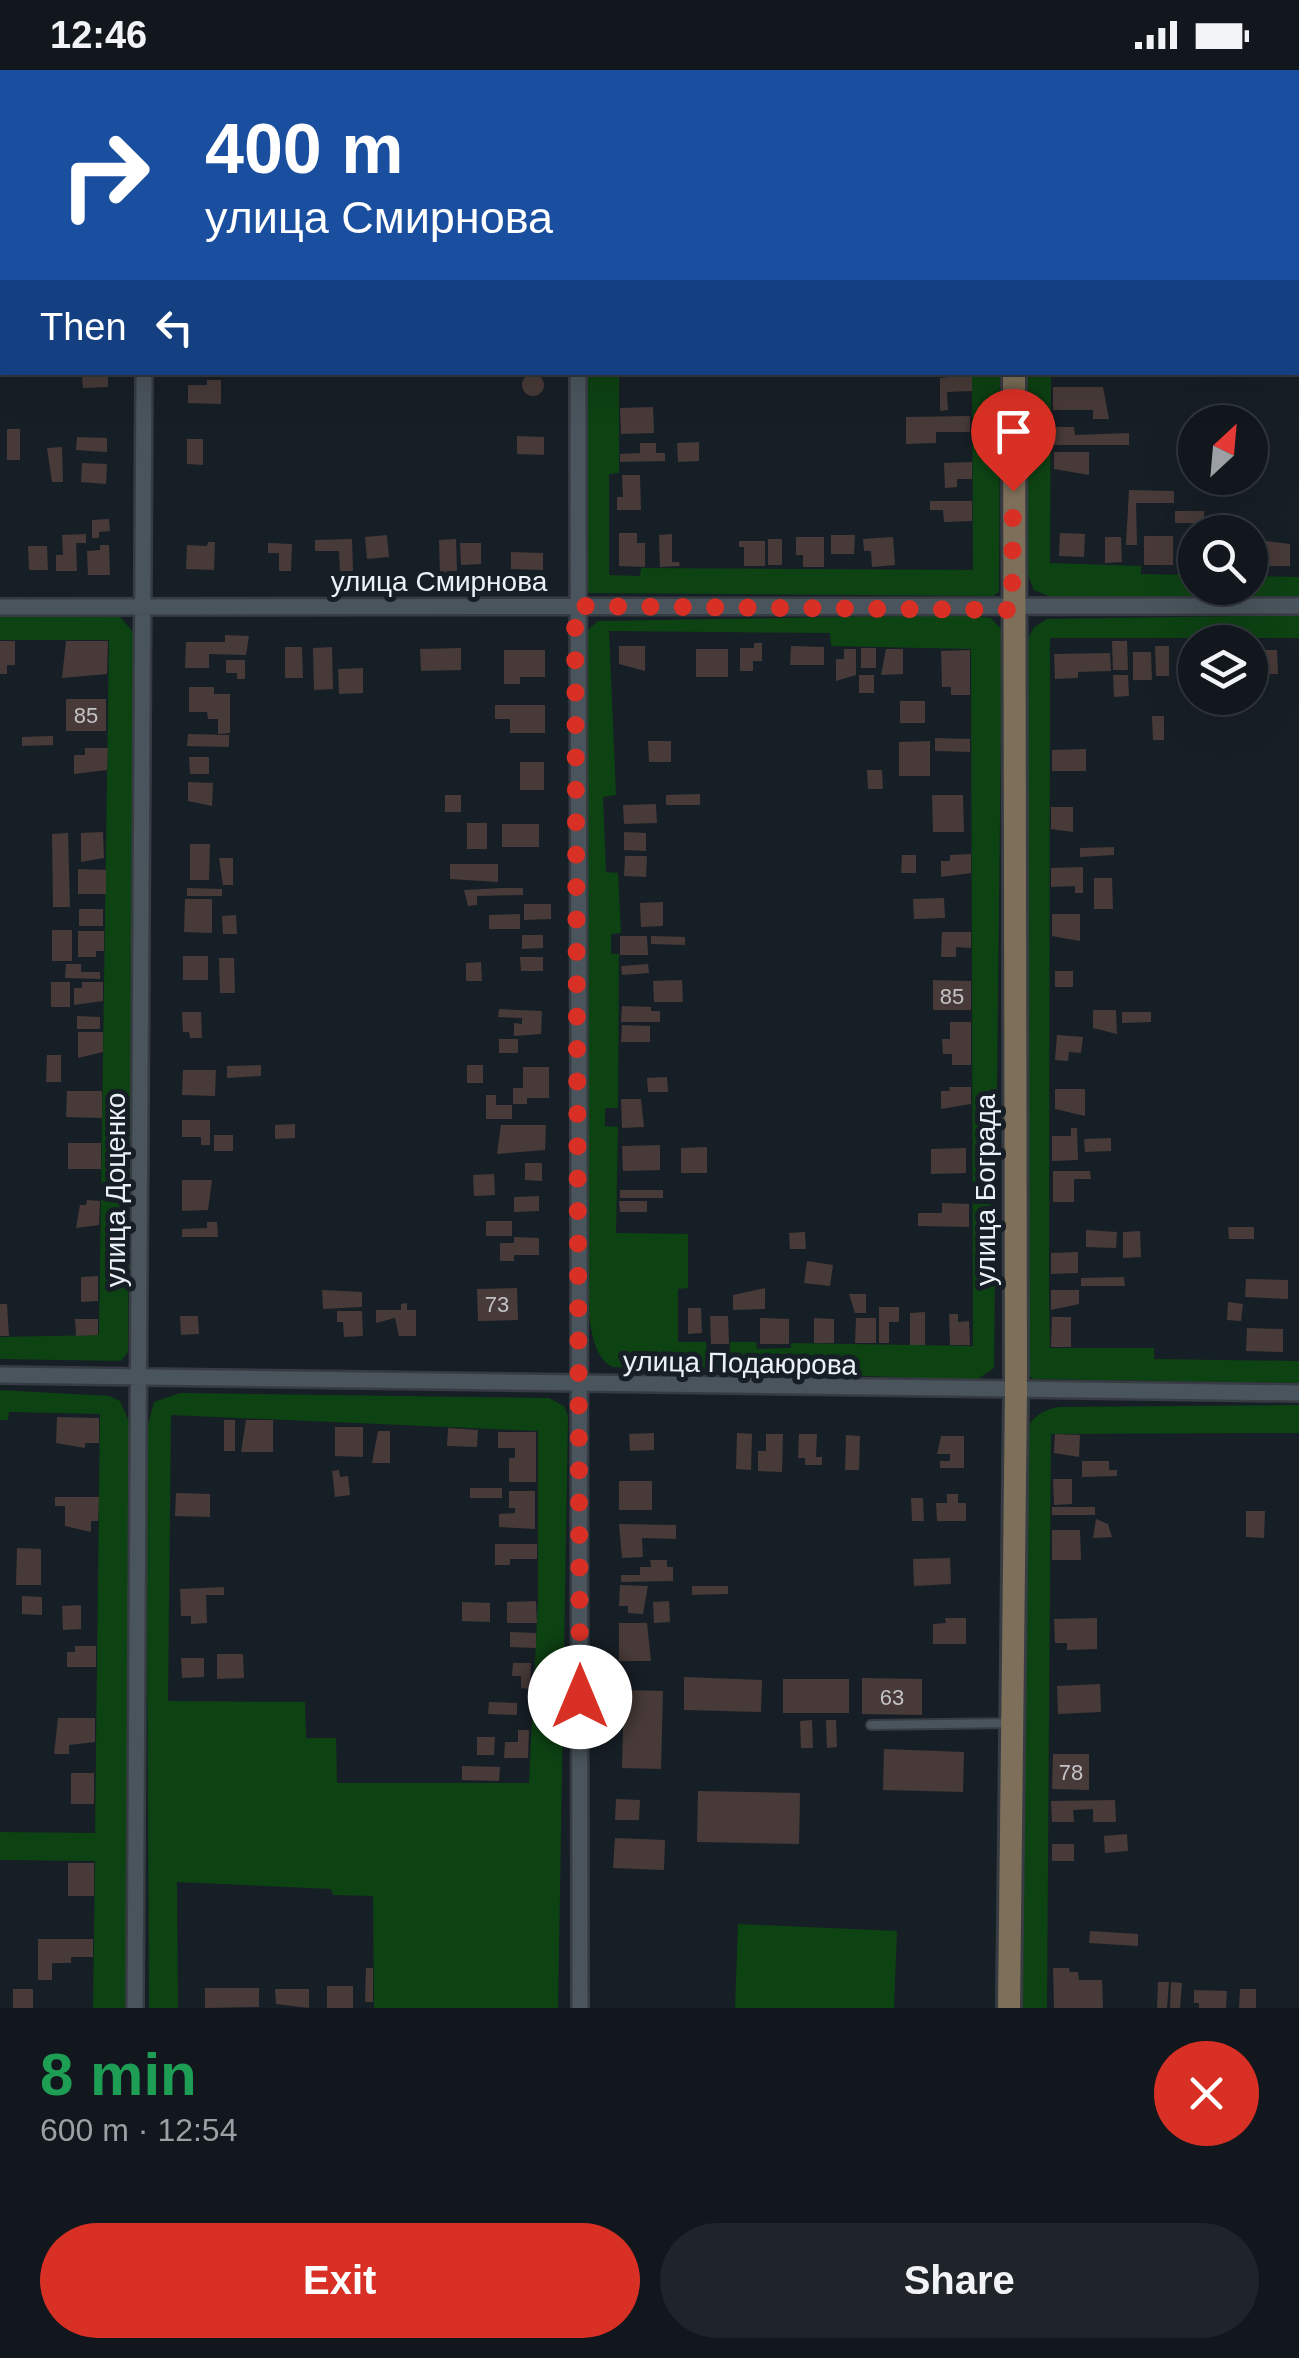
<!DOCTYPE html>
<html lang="en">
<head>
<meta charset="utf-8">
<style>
	:root { --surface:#11171c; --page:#1e2429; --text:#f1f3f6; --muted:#9c9fa3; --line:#30363b; --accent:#d93025 }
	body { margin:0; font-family:Arial,sans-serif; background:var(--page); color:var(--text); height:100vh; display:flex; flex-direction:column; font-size:38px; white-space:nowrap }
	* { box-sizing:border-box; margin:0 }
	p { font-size:32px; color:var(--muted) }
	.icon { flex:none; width:55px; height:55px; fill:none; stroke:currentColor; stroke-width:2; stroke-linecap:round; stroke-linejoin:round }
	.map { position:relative; height:1938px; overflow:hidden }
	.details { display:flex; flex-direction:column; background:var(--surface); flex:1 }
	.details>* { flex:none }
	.guide { position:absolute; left:0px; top:0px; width:1300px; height:305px; box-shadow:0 10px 40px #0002,0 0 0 2px var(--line); background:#1a4fa0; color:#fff; overflow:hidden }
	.needle { width:65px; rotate:26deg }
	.fabs { position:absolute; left:1178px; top:335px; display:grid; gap:20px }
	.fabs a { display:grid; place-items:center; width:90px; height:90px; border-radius:50%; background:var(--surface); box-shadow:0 10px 40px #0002,0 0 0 2px var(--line); font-size:50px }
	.pin { position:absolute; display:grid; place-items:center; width:85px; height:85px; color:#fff; margin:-102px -42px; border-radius:50% 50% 50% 0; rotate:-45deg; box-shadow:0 0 10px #0007 }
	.pin .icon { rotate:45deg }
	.me { position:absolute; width:110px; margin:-55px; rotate:0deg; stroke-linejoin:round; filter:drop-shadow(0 0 8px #0008) }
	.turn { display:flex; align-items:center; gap:35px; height:210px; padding:0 40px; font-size:45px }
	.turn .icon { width:130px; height:130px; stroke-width:2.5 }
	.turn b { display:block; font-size:70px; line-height:85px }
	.then { display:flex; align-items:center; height:95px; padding:0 40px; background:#0003; gap:20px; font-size:38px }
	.round { display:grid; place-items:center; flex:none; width:105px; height:105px; border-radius:52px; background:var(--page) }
	.head { display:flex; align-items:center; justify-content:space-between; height:170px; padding:0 40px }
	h1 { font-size:60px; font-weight:700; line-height:75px; color:#1e9e55 }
	.cta { display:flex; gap:20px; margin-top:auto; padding:20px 40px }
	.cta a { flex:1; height:115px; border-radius:60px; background:var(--accent); color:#fff; font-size:40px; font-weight:700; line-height:115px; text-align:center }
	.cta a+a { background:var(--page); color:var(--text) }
	.status { display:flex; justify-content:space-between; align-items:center; height:70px; padding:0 50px; background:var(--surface); direction:ltr }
	.status svg { height:28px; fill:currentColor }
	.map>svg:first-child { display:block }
	.green { fill:#0d4213; fill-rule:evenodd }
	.building { fill:#473a38 }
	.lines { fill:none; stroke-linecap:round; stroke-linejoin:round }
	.lane-casing { stroke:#373c42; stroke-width:12 }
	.street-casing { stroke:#373c42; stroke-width:20 }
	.secondary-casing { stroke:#373c42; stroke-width:28 }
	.lane { stroke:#4a545c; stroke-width:8 }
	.street { stroke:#4a545c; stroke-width:15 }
	.secondary { stroke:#7d6f59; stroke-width:22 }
	.route { stroke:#d93025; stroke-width:18; stroke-dasharray:0 32.4 }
	.labels { text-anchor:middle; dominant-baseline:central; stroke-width:10; stroke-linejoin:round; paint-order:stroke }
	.number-label { font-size:22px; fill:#c3c3c6 }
	.street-label { font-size:28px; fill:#ecf1f6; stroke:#171f26 }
</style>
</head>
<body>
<div class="status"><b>12:46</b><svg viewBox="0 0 49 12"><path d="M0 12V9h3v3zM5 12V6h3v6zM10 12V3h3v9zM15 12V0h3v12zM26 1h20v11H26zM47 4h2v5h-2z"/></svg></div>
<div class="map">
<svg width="1299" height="1938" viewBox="0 0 1299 1938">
	<rect width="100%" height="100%" fill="#171f26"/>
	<path class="green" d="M585,303H619V403L609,404V505L640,506L641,498L973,500L972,303H1000L999,522L993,526L589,523L583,513Z
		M1026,303H1051L1050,493L1141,496V504L1195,505V518H1250V506L1299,507V529L1053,528L1034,520L1027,503Z
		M965,545L991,548L1002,560L994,1298L978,1309H947L612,1297C584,1282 589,1219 586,1191L584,563L598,551ZM609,561L830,563L831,576L971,579L973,1276L791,1273V1278L757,1279L756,1272H730V1283L707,1282L706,1272H678V1219L688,1218V1164L616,1163L618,1057L605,1056V1038H618L619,884H611V864L621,863L618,803L606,802L603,727L616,725Z
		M1299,545V568H1050L1049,1218L1050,1278H1154V1289L1299,1291V1313L1033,1309L1026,1303L1027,570L1034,557L1047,549Z
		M0,547H120L134,563L128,1282L121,1291L0,1289V1267L99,1265L109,570H0Z
		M0,1320L109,1326L120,1331L130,1354L126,1938H93L95,1791L0,1790V1762L95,1763L100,1344L9,1342L8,1350H0Z
		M180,1323L549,1328L564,1336L568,1346L558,1938H374L373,1826L333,1825L331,1819L177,1812L178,1938H149L146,1362L154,1332ZM171,1345L538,1361V1531L529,1713H337L336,1668H306L305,1632L168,1631Z
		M1299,1335V1363L1051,1364L1047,1938H1018L1025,1365C1031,1347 1041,1340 1060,1337Z
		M738,1854L897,1861L894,1938H735Z"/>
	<path class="building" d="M949,302H972V321L947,322L948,340L940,341V308L949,307Z
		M522 315a11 11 0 1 1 22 0a11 11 0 1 1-22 0Z
		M82,306H108V317L83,318Z
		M207,310H221V334L188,333V315H207Z
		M1053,317H1103L1109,349H1093V340H1053Z
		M653,337L654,363L621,364L620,338Z
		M970,346V362H936V373L906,374V347Z
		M1053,357H1074L1075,365L1129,363V375H1054Z
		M7,359H20V390H7Z
		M517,366L544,367V385L517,384Z
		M77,367L107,368V382L76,380Z
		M187,369H203V395L187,394Z
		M699,372V391L678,392L677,373Z
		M640,373H656V383H665V391L620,392V384L640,383Z
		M62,377L63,412H52L47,378Z
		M1054,382H1089V405L1054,399Z
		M972,392V409H957V417L945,418L944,393Z
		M82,393L107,394L106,414L81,412Z
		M622,405H640L641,440H617V427H623Z
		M1129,420L1174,421V433H1136L1137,475H1126Z
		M930,431H972V451L944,452L943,440H930Z
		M1175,441H1204V453H1175Z
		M109,449L110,461L99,462V468H92V450Z
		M619,463H637V473H645V497L619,496Z
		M1060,463L1085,464L1084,487L1059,486Z
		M86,464V473H76L77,501H56V485H63L62,465Z
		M672,464V492H679L680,496L660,497L659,465Z
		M387,465L389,487L367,489L365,467Z
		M831,465H855L854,484H831Z
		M1144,466H1173V495H1144Z
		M796,467H824V497H803V485H796Z
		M893,467L895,495L872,497L871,481H864L863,469Z
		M1105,467H1121L1122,492L1105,493Z
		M352,469L353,501L340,502L339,481H315V470Z
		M456,469L457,502L440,503L439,470Z
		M768,469H782V495H768Z
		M1258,470L1290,474V496H1258Z
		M739,471H765V496H744V477H739Z
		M208,472H215L214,500L186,499L187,475L207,476Z
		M268,473L292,474L291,501H279V483H268Z
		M460,473H481V494L461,495Z
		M1183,473H1195V496H1182Z
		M100,475H109L110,505H88L87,481L100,480Z
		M28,476H47L48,500H29Z
		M511,482L543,483V500L511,499Z
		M225,565L249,566L246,585L209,584V598H185L186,572H225Z
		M0,571H15V595H7V604H0Z
		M66,571H108L107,604L62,608Z
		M1112,571H1127L1128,600H1113Z
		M754,573H762V591H753V601H740V578H754Z
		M619,576H645V601L619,594Z
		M791,576L824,577V595H790Z
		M1155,576H1169V606H1156Z
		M285,577H302L303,608H285Z
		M332,577L333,619L314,620L313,578Z
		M461,578V600L421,601L420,579Z
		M861,578H876V598H861Z
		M696,579H728V607H696Z
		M844,579H856V605L836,611V589H844Z
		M886,579H903V604L881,605Z
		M504,580H545V607H520V614H504Z
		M970,580V625H951V617H942L941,581Z
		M1195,580V608H1178L1181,581Z
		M1251,580H1277L1278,604H1252Z
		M1133,582H1151L1152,610H1133Z
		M1110,583L1111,601L1078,602V608L1055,609L1054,584Z
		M226,590H245V609H237V603H226Z
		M363,598V623L339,624L338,599Z
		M859,605H874V623H859Z
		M1113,605H1128L1129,626L1114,627Z
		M189,617H214V624H230V663L218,664V649H208L207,642H189Z
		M66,629H106V661H66Z
		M900,631H925V653H900Z
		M495,635H545V663H510V649H495Z
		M1152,646H1164V670H1153Z
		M188,664L229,665V677L187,676Z
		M53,666V675L22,676V667Z
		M935,668L970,669V682L935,681Z
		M648,671H671V692H649Z
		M930,671V706H899V672Z
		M85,678H108L107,700L74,704V685H85Z
		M1086,679V701H1052V680Z
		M189,687H209V704H190Z
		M520,692H544V720H520Z
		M867,700H882L883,719H868Z
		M188,712L213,713L212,736L188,731Z
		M700,724V735H666V725Z
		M445,725H461V742H445Z
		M932,725H963L964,762H933Z
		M656,734L657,753L624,754L623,735Z
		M1051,737H1073V762L1051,759Z
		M467,753H487V779H467Z
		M502,754H539V777H502Z
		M103,762L104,788L81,792V763Z
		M624,762L646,763V781L624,780Z
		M68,763L70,837H53L52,764Z
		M190,774H210L209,810H190Z
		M1114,777V785L1080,787V778Z
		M971,784V803L941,807V791H950V785Z
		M902,785H916V803H901Z
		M625,786H647L646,807L624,806Z
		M219,788H233V815H223Z
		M450,794H498V812L450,809Z
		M1083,797V823H1075V816L1051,817V798Z
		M78,799L106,800V824H78Z
		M1094,808H1112L1113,839H1094Z
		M187,818L222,819V826H187Z
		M501,818H523V825L477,826V835L468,836L464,820Z
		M944,828L945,848L914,849L913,829Z
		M185,829H212V863L184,862Z
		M663,832V856L641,857L640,833Z
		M524,834H551V849L524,850Z
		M79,839H103V856H79Z
		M520,844V859H489V845Z
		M1052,844H1080V871L1052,866Z
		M236,845L237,864H223L222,846Z
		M52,860H72V891H52Z
		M78,861H104V881H96V887H78Z
		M942,862H971V878L956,877V887H941Z
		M522,865H543V878L522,879Z
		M620,866H647L648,885H620Z
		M651,866L685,867V875L651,874Z
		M183,886H208V910H183Z
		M520,887H543V901H521Z
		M219,888H234L235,923H220Z
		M481,892L482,911H466V893Z
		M66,894H81V902H100V909L65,908Z
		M648,894L649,903L622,905L621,896Z
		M1055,901H1073V917H1055Z
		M682,910L683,932H654L653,911Z
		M933,910L971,911V940H933Z
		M51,912H70V937H51Z
		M82,912H103V931L74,935V918H82Z
		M622,936L651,937V941H660V952H621Z
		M499,939L542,941L541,964L514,966V953L522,954V948L498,947Z
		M1093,940H1116L1117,964L1093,958Z
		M182,942H201L202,968H190L189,962H183Z
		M1122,942H1151V952L1122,953Z
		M77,946L100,947V959H77Z
		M950,952H971V995H952V984H943L942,969H950Z
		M622,955L650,956V972H621Z
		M78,962H103V982L78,988Z
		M1057,965L1083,967L1081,983L1069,982L1068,991L1055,990Z
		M499,969H518V983H499Z
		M47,985H61V1012H46Z
		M261,995V1006L227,1008V996Z
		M467,995H483V1013H467Z
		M523,997H549V1028H527V1034H513V1018H523Z
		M183,1000H216L215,1026L182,1025Z
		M667,1007L668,1022H648L647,1008Z
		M949,1017H971V1034L941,1039V1021H950Z
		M1055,1019H1085V1046L1055,1039Z
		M67,1021H102V1048L66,1047Z
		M486,1025H496V1035H512V1049H486Z
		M621,1029H641L644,1057L622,1058Z
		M182,1050H210V1075H201V1067H182Z
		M295,1054V1068L275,1069V1055Z
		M501,1055H546L545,1080L497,1084Z
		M1071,1058H1077L1078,1090L1052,1091V1066H1071Z
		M214,1065H233V1081H214Z
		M1111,1068V1081L1085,1082L1084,1069Z
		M68,1073H101V1099H68Z
		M660,1075V1100L623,1101L622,1076Z
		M707,1077V1103H681V1078Z
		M966,1078V1103L931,1104V1079Z
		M525,1093H542V1111L525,1110Z
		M1053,1101H1090L1091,1109H1074V1132H1053Z
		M494,1104L495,1125L474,1126L473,1105Z
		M182,1110H212L208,1140L182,1141Z
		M620,1120H663V1128H620Z
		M539,1126V1141L514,1142V1127Z
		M87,1130L100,1131L99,1155L76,1158L80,1135H86Z
		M619,1131H647V1142H620Z
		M942,1133L969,1134V1157L918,1156V1143H942Z
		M486,1151H512V1166H486Z
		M207,1152H217L218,1167H182V1159L207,1158Z
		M1228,1157H1254V1169H1229Z
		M1086,1160L1117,1162L1116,1178L1086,1177Z
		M1140,1161L1141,1187L1123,1188V1162Z
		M805,1162L806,1179H790L789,1163Z
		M514,1167L539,1168V1185H514V1191H500V1173H514Z
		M1078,1182V1203L1051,1204V1183Z
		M807,1191L833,1195L830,1216L804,1213Z
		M98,1206V1231L81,1232V1207Z
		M1124,1207L1125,1216H1081V1208Z
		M1246,1209L1288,1210V1229L1245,1227Z
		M517,1218L518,1250L478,1251L477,1219Z
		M765,1218V1239L733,1240V1225Z
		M322,1220L362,1222V1237L323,1239Z
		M1051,1220H1079V1234L1051,1240Z
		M849,1224H866V1243H855Z
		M1228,1232L1243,1234L1241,1251L1227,1250Z
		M407,1233V1240H416V1266H399L395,1248L376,1253V1240H401V1234Z
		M0,1234H7L9,1266H0Z
		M879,1237H899V1252H889V1273H879Z
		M688,1238H701L702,1263L688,1264Z
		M337,1241H362L363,1266L344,1267L343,1252H337Z
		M925,1242V1275H910V1243Z
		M949,1244H958V1252L969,1251L970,1275H950Z
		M180,1246H198L199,1264L181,1265Z
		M710,1246H728L729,1274H711Z
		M1052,1247H1071V1277H1051Z
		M760,1248L789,1249V1274H760Z
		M814,1248L834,1249V1273H814Z
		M856,1248H876V1273H855Z
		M75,1249H98V1265L76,1266Z
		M1247,1258L1283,1259V1282L1246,1281Z
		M57,1347L99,1348V1373H85V1378L56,1373Z
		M224,1350H235V1381H224Z
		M246,1350H273V1382H241Z
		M335,1357H363V1387L335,1386Z
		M448,1358L478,1360L477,1377L447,1376Z
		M378,1361H390V1393H372Z
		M498,1362H536V1412H509V1388H515V1378H498Z
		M654,1363V1380L630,1381L629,1364Z
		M737,1363L752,1364L751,1400L736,1399Z
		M766,1364H783L782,1402L758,1401V1381H766Z
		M799,1364H817L816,1387H822V1395H805V1388H798Z
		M1055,1364L1080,1365L1079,1387L1054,1383Z
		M846,1365L860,1366L859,1400H845Z
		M941,1366H964V1398H940V1391H950V1384H937Z
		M1082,1391H1109V1400H1117V1406L1082,1407Z
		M339,1400L340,1407L348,1406L350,1425L335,1427L332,1401Z
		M1053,1409H1072V1434L1054,1435Z
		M619,1411H652V1440H619Z
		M470,1418H502V1428H470Z
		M509,1421H535V1459L499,1457V1444L515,1443V1438H509Z
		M176,1423L210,1424V1447L175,1446Z
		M947,1424H958V1433H966V1451H937L936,1433H947Z
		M55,1427H99L98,1451H91V1462L65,1456V1436H55Z
		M911,1428H923L924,1451H912Z
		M1052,1437H1095V1445H1052Z
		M1246,1441H1265L1264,1468L1246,1467Z
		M1096,1449L1108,1454L1112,1467L1093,1468Z
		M619,1454L676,1455V1469L642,1468L643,1487L622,1488Z
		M1052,1460H1080L1081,1490H1052Z
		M495,1474H537V1489H510V1495H495Z
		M17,1478L41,1479V1515H16Z
		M950,1488L951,1514L914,1516L913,1489Z
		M650,1490H667V1497H673V1511L621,1512V1505H640V1497H651Z
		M620,1515L648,1516L643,1544L628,1543V1536H619Z
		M692,1516H728V1524L692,1525Z
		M224,1517V1525H206L207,1553L191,1554V1546H181L180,1519Z
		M22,1526L42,1527V1545L22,1544Z
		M536,1531L537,1553H507V1532Z
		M669,1531L670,1552L654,1553L653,1532Z
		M462,1532L490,1533V1552L462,1551Z
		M81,1535V1559L63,1560L62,1536Z
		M945,1548H966V1574H933V1554L946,1553Z
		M1097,1548V1579L1067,1580V1573H1055L1054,1549Z
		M619,1553H647L651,1591H619Z
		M510,1562L536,1563V1578L510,1577Z
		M75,1576H96V1597H67V1582H75Z
		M217,1584H243L244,1608L217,1609Z
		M181,1588H204V1607L182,1608Z
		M513,1593H531L530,1619L521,1618V1606H512Z
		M684,1607L762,1610L761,1642L684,1640Z
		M862,1608L922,1609V1645L862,1644Z
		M783,1609H849V1643H783Z
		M1100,1614L1101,1642L1058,1644L1057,1616Z
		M624,1620L663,1621L661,1699L622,1698Z
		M489,1632L517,1633V1645L488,1644Z
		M58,1648H95V1672L69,1675V1684H54Z
		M812,1650L813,1678H801L800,1651Z
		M826,1650H836L837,1677L827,1678Z
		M518,1660H529L528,1688H504L505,1672H518Z
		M477,1667H495L494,1685H477Z
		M884,1679L964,1682L963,1722L883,1720Z
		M1053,1684H1089V1720L1052,1719Z
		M462,1696L500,1697L499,1711L462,1710Z
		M71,1703H94V1734H71Z
		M698,1721L800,1723L799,1774L697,1772Z
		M616,1729L640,1730L639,1750H615Z
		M1115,1730L1116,1752H1093V1739L1073,1740L1074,1752H1052L1051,1731Z
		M1127,1764L1128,1781L1105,1783L1104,1766Z
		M615,1768L665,1770L664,1800L613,1798Z
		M1052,1774H1074V1791H1052Z
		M68,1793H94V1826H68Z
		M1090,1861L1138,1864V1876L1089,1873Z
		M38,1869H93V1887H71V1893H52V1910H38Z
		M366,1898H373V1932H365Z
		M1053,1898H1069L1070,1902H1078L1079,1910H1102L1103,1938H1054Z
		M1158,1912H1169L1167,1938H1157Z
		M1171,1912L1182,1913L1180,1938H1170Z
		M327,1916H353V1938H327Z
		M205,1918H259V1937L205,1938Z
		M13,1919H33V1938H13Z
		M275,1919H309V1938L276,1934Z
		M1240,1919H1256V1938H1239Z
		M1194,1920L1227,1921L1226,1938H1199V1933H1194Z"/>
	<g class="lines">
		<defs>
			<path id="lane" d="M871,1655L1010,1653"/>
			<path id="street" d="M148,2V0
				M581,2V0
				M578,302L580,1938
				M0,537L1299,536
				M0,1305L1299,1323
				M135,1938L144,302"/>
			<path id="secondary" d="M1017,2V0
				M1009,1938L1016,1321L1014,302"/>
		</defs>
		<use href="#lane" class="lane-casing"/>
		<use href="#street" class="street-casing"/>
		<use href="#secondary" class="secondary-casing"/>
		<use href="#lane" class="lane"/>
		<use href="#street" class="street"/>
		<use href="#secondary" class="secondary"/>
	</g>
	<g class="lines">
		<path class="route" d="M580,1627L575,536L1012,540L1013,421"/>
	</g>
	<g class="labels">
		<g class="number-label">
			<text x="86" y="645">85</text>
			<text x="952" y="926">85</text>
			<text x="497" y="1234">73</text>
			<text x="892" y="1627">63</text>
			<text x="1071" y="1702">78</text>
		</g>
		<g class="street-label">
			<text x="439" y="511">улица Смирнова</text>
			<text transform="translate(115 1120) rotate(-90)">улица Доценко</text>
			<text transform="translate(985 1120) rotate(-90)">улица Бограда</text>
			<text transform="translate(740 1293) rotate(1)">улица Подаюрова</text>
		</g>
	</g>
</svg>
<div class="fabs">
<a><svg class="needle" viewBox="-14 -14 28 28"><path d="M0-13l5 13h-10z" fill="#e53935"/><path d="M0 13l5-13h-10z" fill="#9c9fa3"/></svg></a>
<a><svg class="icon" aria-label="search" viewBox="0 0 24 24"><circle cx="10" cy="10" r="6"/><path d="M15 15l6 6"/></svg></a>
<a><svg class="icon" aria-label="layers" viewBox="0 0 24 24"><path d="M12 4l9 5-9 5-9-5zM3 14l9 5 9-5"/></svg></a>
</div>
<div class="pin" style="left:1013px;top:421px;background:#d93025"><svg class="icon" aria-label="arrive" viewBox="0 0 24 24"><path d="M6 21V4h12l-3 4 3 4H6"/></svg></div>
<svg class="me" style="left:580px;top:1627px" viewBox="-20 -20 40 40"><circle r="19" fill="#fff"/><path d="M0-13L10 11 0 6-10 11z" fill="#d93025"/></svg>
<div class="guide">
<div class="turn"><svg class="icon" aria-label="right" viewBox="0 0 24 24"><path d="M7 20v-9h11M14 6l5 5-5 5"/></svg><div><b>400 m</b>улица Смирнова</div></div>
<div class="then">Then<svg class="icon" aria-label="left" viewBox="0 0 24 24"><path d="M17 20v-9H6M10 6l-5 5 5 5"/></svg></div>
</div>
</div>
<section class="details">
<div class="head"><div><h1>8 min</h1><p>600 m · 12:54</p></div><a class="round" style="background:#d93025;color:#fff"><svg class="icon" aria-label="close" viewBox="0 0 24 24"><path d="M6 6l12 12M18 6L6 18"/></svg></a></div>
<div class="cta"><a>Exit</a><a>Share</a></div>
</section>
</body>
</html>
